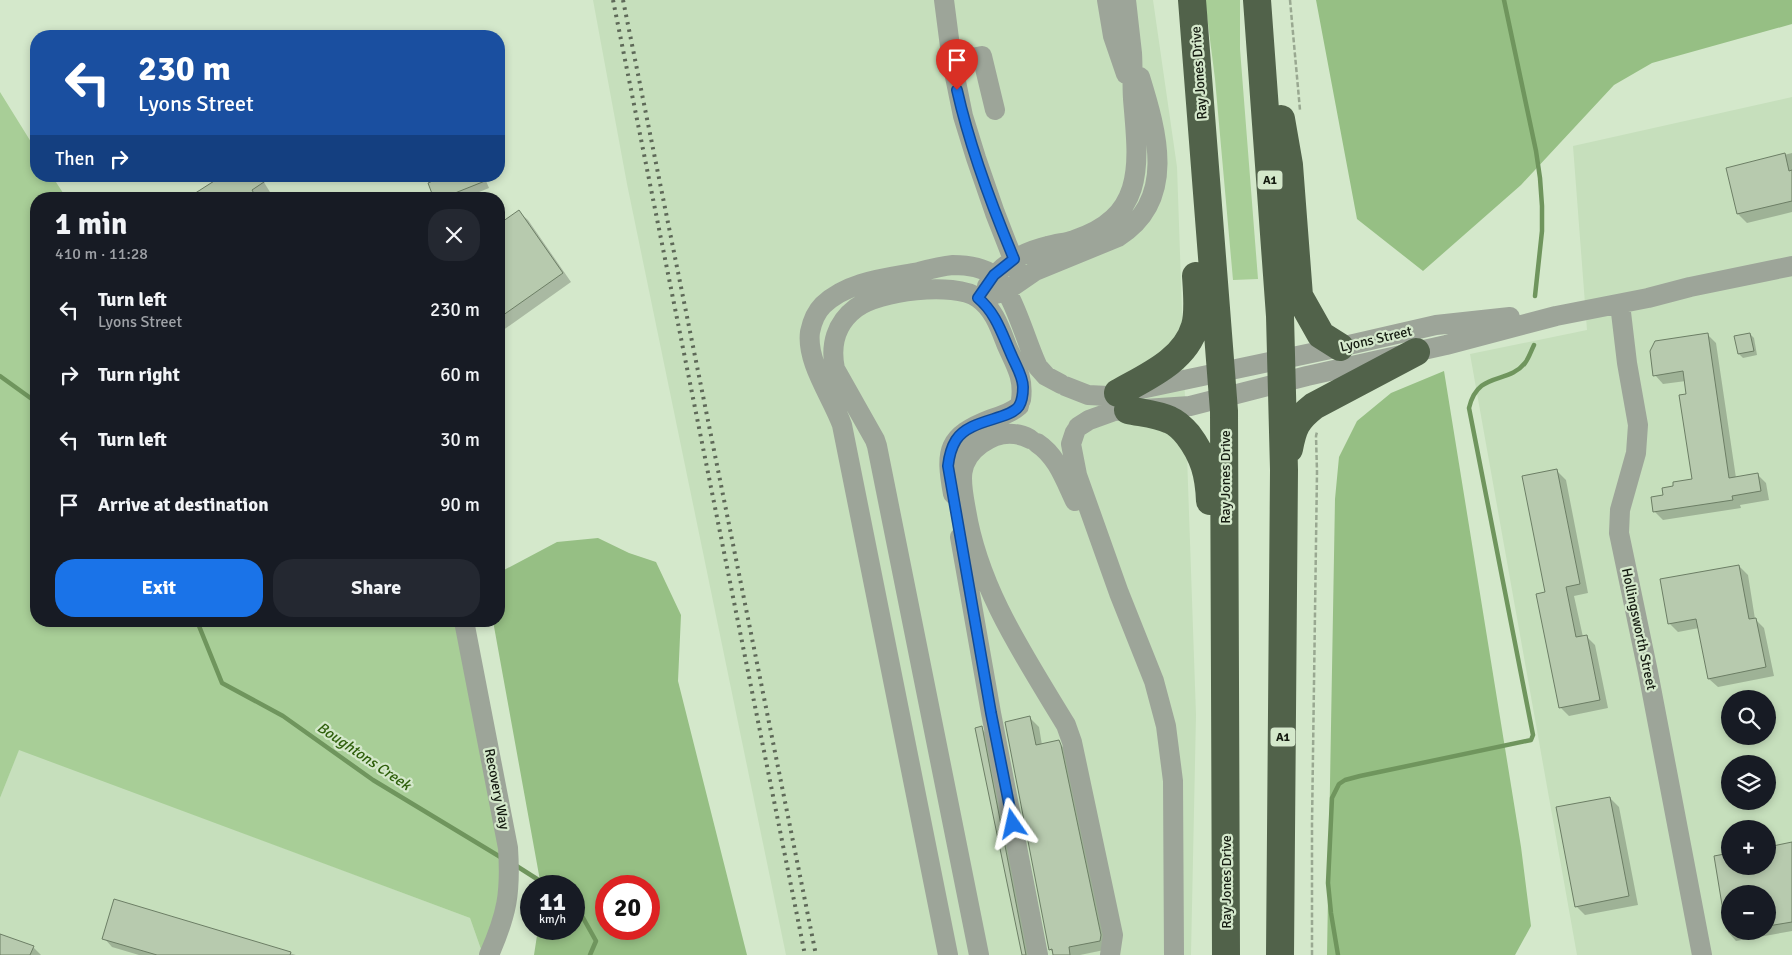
<!DOCTYPE html>
<html lang="en">
<head>
<meta charset="utf-8">
<style>
	:root { --surface:#171b24; --page:#242831; --text:#f1f3f6; --muted:#9ea1a6; --accent:#1a73e8 }
	body { margin:0; font-family:Signika,sans-serif; background:var(--page); color:var(--text); height:100vh; display:flex; flex-direction:column; font-size:19px; white-space:nowrap }
	* { box-sizing:border-box; margin:0 }
	p { font-size:16px; color:var(--muted) }
	.icon { flex:none; width:28px; height:28px; fill:none; stroke:currentColor; stroke-width:2; stroke-linecap:round; stroke-linejoin:round }
	.map { position:relative; flex:1; overflow:hidden }
	.details { position:absolute; left:30px; top:192px; width:475px; height:435px; display:flex; flex-direction:column; background:var(--surface); border-radius:20px; box-shadow:0 2px 8px #0003 }
	.details>* { flex:none }
	.banner { position:absolute; left:30px; top:30px; width:475px; height:152px; border-radius:20px; box-shadow:0 2px 8px #0003; background:#1a4fa0; color:#fff; overflow:hidden }
	.controls { position:absolute; left:1721px; top:690px; display:grid; gap:10px }
	.controls a { display:grid; place-items:center; width:55px; height:55px; border-radius:50%; background:var(--surface); box-shadow:0 2px 8px #0003; font-size:25px }
	.speed { position:absolute; left:520px; top:875px; display:flex; gap:10px; font-size:25px; font-weight:700; text-align:center }
	.speed>* { display:grid; place-content:center; width:65px; height:65px; border-radius:50%; background:var(--surface); box-shadow:0 2px 8px #0003; line-height:1 }
	.speed small { font-size:12px; font-weight:400 }
	.speed .limit { border:8px solid #d22; background:#fff; color:#111 }
	.pin { position:absolute; display:grid; place-items:center; width:42px; height:42px; color:#fff; margin:-51px -21px; border-radius:50% 50% 50% 0; rotate:-45deg; box-shadow:0 0 5px #0007 }
	.pin .icon { rotate:45deg }
	.me { position:absolute; width:55px; margin:-28px; rotate:349deg; stroke-linejoin:round; filter:drop-shadow(0 0 4px #0008) }
	.turn { display:flex; align-items:center; gap:18px; height:105px; padding:0 25px; font-size:22px }
	.turn .icon { width:65px; height:65px; stroke-width:2.5 }
	.turn b { display:block; font-size:35px; line-height:42px }
	.then { display:flex; align-items:center; height:48px; padding:0 25px; background:#0003; gap:10px; font-size:19px }
	.round { display:grid; place-items:center; flex:none; width:52px; height:52px; border-radius:20px; background:var(--page) }
	.overview { display:flex; align-items:center; justify-content:space-between; height:85px; padding:0 25px }
	h1 { font-size:30px; font-weight:700; line-height:38px }
	.action { display:flex; gap:10px; margin-top:auto; padding:10px 25px }
	.action a { flex:1; height:58px; border-radius:20px; background:var(--accent); color:#fff; font-size:20px; font-weight:700; line-height:58px; text-align:center }
	.action a+a { background:var(--page); color:var(--text) }
	ul { padding:0; list-style:none }
	li { display:flex; align-items:center; gap:15px; height:65px; padding:0 25px }
	li div { flex:1 }
	li b { display:block; font-size:19px }
	li em { font-style:normal }
	.map>svg:first-child { display:block }
	.built { fill:#c6dfbc; fill-rule:evenodd }
	.green { fill:#a8ce97 }
	.forest { fill:#96bf84; fill-rule:evenodd }
	.shadow { fill:#0003; fill-rule:evenodd }
	.lines { fill:none; stroke-linecap:round; stroke-linejoin:round }
	.stream { stroke:#6f955d; stroke-width:4.5 }
	.building { fill:#b7caae; stroke:#6c7e65 }
	.path { stroke:#99a891; stroke-width:2.5; stroke-dasharray:5 2.5; stroke-linecap:butt }
	.minor { stroke:#9da599; stroke-width:20 }
	.highway { stroke:#51624a; stroke-width:28 }
	.rail { stroke:#5e6958; stroke-width:4; stroke-dasharray:2.5 5; stroke-linecap:butt }
	.route-casing { stroke:#114b97; stroke-width:12 }
	.route { stroke:#1a73e8; stroke-width:9 }
	.labels { text-anchor:middle; dominant-baseline:central; stroke-width:4.5; stroke-linejoin:round; paint-order:stroke }
	.shield { fill:#d4e8cb; stroke:#4e5848; stroke-width:1 }
	.shield-label { font-size:12px; font-weight:bold; fill:#141a10 }
	.street-label { font-size:14px; fill:#141a10; stroke:#d4e8cb }
	.water-label { font-size:15px; font-style:italic; fill:#2e5f0b; stroke:#d4e8cb }
</style>
</head>
<body>
<div class="map">
<svg width="1792" height="955" viewBox="0 0 1792 955">
	<rect width="100%" height="100%" fill="#d4e8cb"/>
	<path class="built" d="M593,0H1153L1177,167L1196,715L1191,955H786L627,184Z
		M1792,97V955H1577L1470,354L1587,330L1573,146ZM1730,699H1768V736H1730ZM1730,764H1768V801H1730ZM1730,829H1768V866H1730ZM1730,894H1768V931H1730Z
		M19,749L470,918L483,955H0V798Z"/>
	<path class="green" d="M1205,0H1240V49L1258,279L1233,280L1215,79Z
		M0,92L36,150V176H52L67,199H36V621H464L510,870L483,955L470,918L19,750L0,798Z"/>
	<path class="forest" d="M1316,0H1792V24L1652,63L1614,85L1521,185L1423,271L1357,219Z
		M1444,371L1521,847L1531,926L1515,955H1327L1335,499L1339,457L1357,421L1391,393Z
		M598,538L629,553L656,562L681,615L678,681L747,955H534L538,929H574V886H541L493,621H499V590L504,570L557,542ZM606,886H649V929H606Z"/>
	<path class="shadow" d="M1792,153V212L1747,223L1738,214L1727,169Z
		M260,176L270,192L260,199H188Z
		M484,176L489,188L462,199H435Z
		M519,212L528,220L571,282L499,333V226Z
		M1707,334L1716,343L1736,478L1757,474L1766,483L1769,500L1740,505L1741,508L1663,520L1654,511L1693,480L1688,395L1686,381L1663,384L1655,375Z
		M1750,334L1754,338L1757,355L1743,358L1739,354L1736,337Z
		M1557,471L1566,480L1588,593L1574,596L1583,637L1586,636L1595,645L1608,708L1569,716L1560,707L1546,593Z
		M1739,566L1748,575L1755,619L1764,628L1774,676L1718,687L1709,679L1699,628L1678,632L1669,623Z
		M1030,718L1039,727L1042,745L1058,742L1067,751L1109,949L1080,955H1055L1050,949Z
		M981,728L990,737L1032,955H1023Z
		M1610,798L1619,807L1638,905L1585,915L1576,906Z
		M1792,844V931L1736,941L1728,932L1715,857L1730,854V866H1768V848ZM1730,894H1768V931H1730Z
		M115,901L296,955H139L112,947L104,938Z
		M0,936L33,947L41,955H0Z"/>
	<g class="lines">
		<path class="stream" d="M1504,0L1536,151L1540,178L1542,206V231L1535,296
			M0,376L36,402
			M197,621L222,683L283,716L373,780L502,858
			M515,865L548,886
			M574,905L577,907L596,941L590,955
			M1338,955L1331,913L1328,883L1332,798L1339,784L1345,780L1360,776L1531,740L1533,735L1469,408C1478,370 1508,385 1525,363C1529,358 1531,351 1534,345"/>
	</g>
	<path class="building" d="M1785,153L1789,171L1792,170V201L1737,214L1726,168Z
		M222,176H273L252,190L257,199H186Z
		M444,176H495V177L440,199H434L428,183Z
		M519,210L563,273L499,318V224Z
		M1708,333L1729,478L1758,473L1761,491L1732,496L1733,500L1653,512L1651,497L1663,495L1662,488L1673,486V482L1692,479L1679,395L1686,394L1683,371L1653,376L1650,351L1655,341Z
		M1750,333L1754,351L1738,354L1734,336Z
		M1557,469L1580,584L1566,587L1576,637L1587,635L1600,700L1559,708L1536,594L1545,592L1522,476Z
		M1739,565L1749,619L1756,618L1766,667L1708,679L1696,619L1668,624L1660,579Z
		M1030,716L1036,745L1059,740L1061,745L1101,935L1100,941L1069,947L1070,955H1053L1052,949L1049,950L1005,722Z
		M982,726L1026,955H1022L975,728Z
		M1610,797L1629,896L1575,907L1556,807Z
		M1792,842V922L1768,926V894H1730V916L1724,917L1714,856L1730,853V866H1768V847Z
		M114,899L291,952L290,955H157L102,939Z
		M0,934L34,946L30,955H0Z"/>
	<g class="lines">
		<path class="path" d="M1290,0L1300,110
			M1312,955V824L1317,472L1316,436L1317,432"/>
		<path class="minor" d="M944,0L952,62L963,116L976,158L995,213L1018,272
			M1107,0L1113,36L1126,74
			M952,62L982,56L995,110
			M987,286C1001,264 1023,252 1048,246C1057,243 1066,243 1074,240C1148,216 1138,161 1133,99C1132,83 1133,68 1132,53C1130,35 1128,18 1126,0
			M995,294L1006,291L1035,271L1118,237C1177,200 1157,132 1140,77
			M1620,304L1627,363L1638,425L1636,453L1620,510L1619,533L1648,672L1702,955
			M1065,386L1088,395L1108,396L1340,347L1436,325L1510,317
			M1078,427L1089,420L1114,411L1190,406L1307,376L1446,345L1556,316L1648,298L1690,287L1792,266
			M1075,432L1071,444L1077,475L1119,593L1154,681L1166,726L1173,781L1174,955
			M1030,439C1013,430 996,433 981,444C956,462 961,483 966,510C979,590 1025,657 1066,725L1072,742L1113,935L1110,955
			M1037,443C1057,456 1065,480 1075,501
			M953,494C945,450 947,436 991,419C1001,416 1011,413 1019,406
			M960,537L991,713L1038,955
			M464,621L508,848C511,893 507,914 489,955
			M948,955L842,425C832,397 806,362 810,332C812,322 816,312 823,305C848,281 887,278 919,272C930,269 942,266 953,265C967,265 982,267 993,275C1013,289 1026,343 1038,367L1046,376L1061,384
			M979,955L877,446L875,440L835,369C830,345 836,323 856,308C878,291 954,281 978,298C994,309 1000,328 1007,346C1016,366 1024,378 1021,400"/>
		<path class="highway" d="M1192,0L1224,411L1226,955
			M1257,0L1280,316L1284,470L1280,955
			M1281,119L1289,165L1299,296L1321,335L1340,347
			M1118,393C1146,377 1185,361 1195,326C1199,313 1197,290 1196,276
			M1128,410C1142,413 1157,414 1170,420C1177,423 1183,429 1188,435C1204,456 1209,475 1210,501
			M1289,449C1293,428 1296,420 1314,406L1416,352"/>
		<path class="rail" d="M613,0L805,955
			M623,0L816,955"/>
	</g>
	<g class="lines">
		<defs>
			<path id="route" d="M957,90C970,148 991,204 1014,259L994,275L978,298C996,313 1002,334 1011,354C1015,364 1023,376 1023,387C1023,392 1022,401 1019,406C1010,420 969,419 956,440C951,448 949,457 948,466L991,713L1013,824"/>
		</defs>
		<use href="#route" class="route-casing"/>
		<use href="#route" class="route"/>
	</g>
	<g class="labels">
		<g class="shield">
			<rect x="1257.5" y="170.5" width="25" height="19" rx="4"/>
			<rect x="1270.5" y="727.5" width="25" height="19" rx="4"/>
		</g>
		<g class="shield-label">
			<text x="1270" y="180">A1</text>
			<text x="1283" y="737">A1</text>
		</g>
		<g class="street-label">
			<text transform="translate(1199 73) rotate(-94)">Ray Jones Drive</text>
			<text transform="translate(1376 339) rotate(-13)">Lyons Street</text>
			<text transform="translate(1225 477) rotate(-90)">Ray Jones Drive</text>
			<text transform="translate(1639 629) rotate(78)">Hollingsworth Street</text>
			<text transform="translate(497 789) rotate(79)">Recovery Way</text>
			<text transform="translate(1226 882) rotate(-90)">Ray Jones Drive</text>
		</g>
		<g class="water-label">
			<text transform="translate(364 756) rotate(34)">Boughtons Creek</text>
		</g>
	</g>
</svg>
<div class="controls">
<a><svg class="icon" aria-label="search" viewBox="0 0 24 24"><circle cx="10" cy="10" r="6"/><path d="M15 15l6 6"/></svg></a>
<a><svg class="icon" aria-label="layers" viewBox="0 0 24 24"><path d="M12 4l9 5-9 5-9-5zM3 14l9 5 9-5"/></svg></a>
<a>+</a>
<a>−</a>
</div>
<div class="speed"><div>11<small>km/h</small></div><div class="limit">20</div></div>
<div class="pin" style="left:957px;top:90px;background:#d93025"><svg class="icon" aria-label="arrive" viewBox="0 0 24 24"><path d="M6 21V4h12l-3 4 3 4H6"/></svg></div>
<svg class="me" style="left:1013px;top:824px" viewBox="-20 -20 40 40"><path d="M0-17L14 15 0 8-14 15z" fill="#1a73e8" stroke="#fff" stroke-width="4"/></svg>
<div class="banner">
<div class="turn"><svg class="icon" aria-label="left" viewBox="0 0 24 24"><path d="M17 20v-9H6M10 6l-5 5 5 5"/></svg><div><b>230 m</b>Lyons Street</div></div>
<div class="then">Then<svg class="icon" aria-label="right" viewBox="0 0 24 24"><path d="M7 20v-9h11M14 6l5 5-5 5"/></svg></div>
</div>
<section class="details">
<div class="overview"><div><h1>1 min</h1><p>410 m · 11:28</p></div><a class="round"><svg class="icon" aria-label="close" viewBox="0 0 24 24"><path d="M6 6l12 12M18 6L6 18"/></svg></a></div>
<ul>
<li><svg class="icon" aria-label="left" viewBox="0 0 24 24"><path d="M17 20v-9H6M10 6l-5 5 5 5"/></svg><div><b>Turn left</b><p>Lyons Street</p></div><em>230 m</em></li>
<li><svg class="icon" aria-label="right" viewBox="0 0 24 24"><path d="M7 20v-9h11M14 6l5 5-5 5"/></svg><div><b>Turn right</b></div><em>60 m</em></li>
<li><svg class="icon" aria-label="left" viewBox="0 0 24 24"><path d="M17 20v-9H6M10 6l-5 5 5 5"/></svg><div><b>Turn left</b></div><em>30 m</em></li>
<li><svg class="icon" aria-label="arrive" viewBox="0 0 24 24"><path d="M6 21V4h12l-3 4 3 4H6"/></svg><div><b>Arrive at destination</b></div><em>90 m</em></li>
</ul>
<div class="action"><a>Exit</a><a>Share</a></div>
</section>
</div>
</body>
</html>
